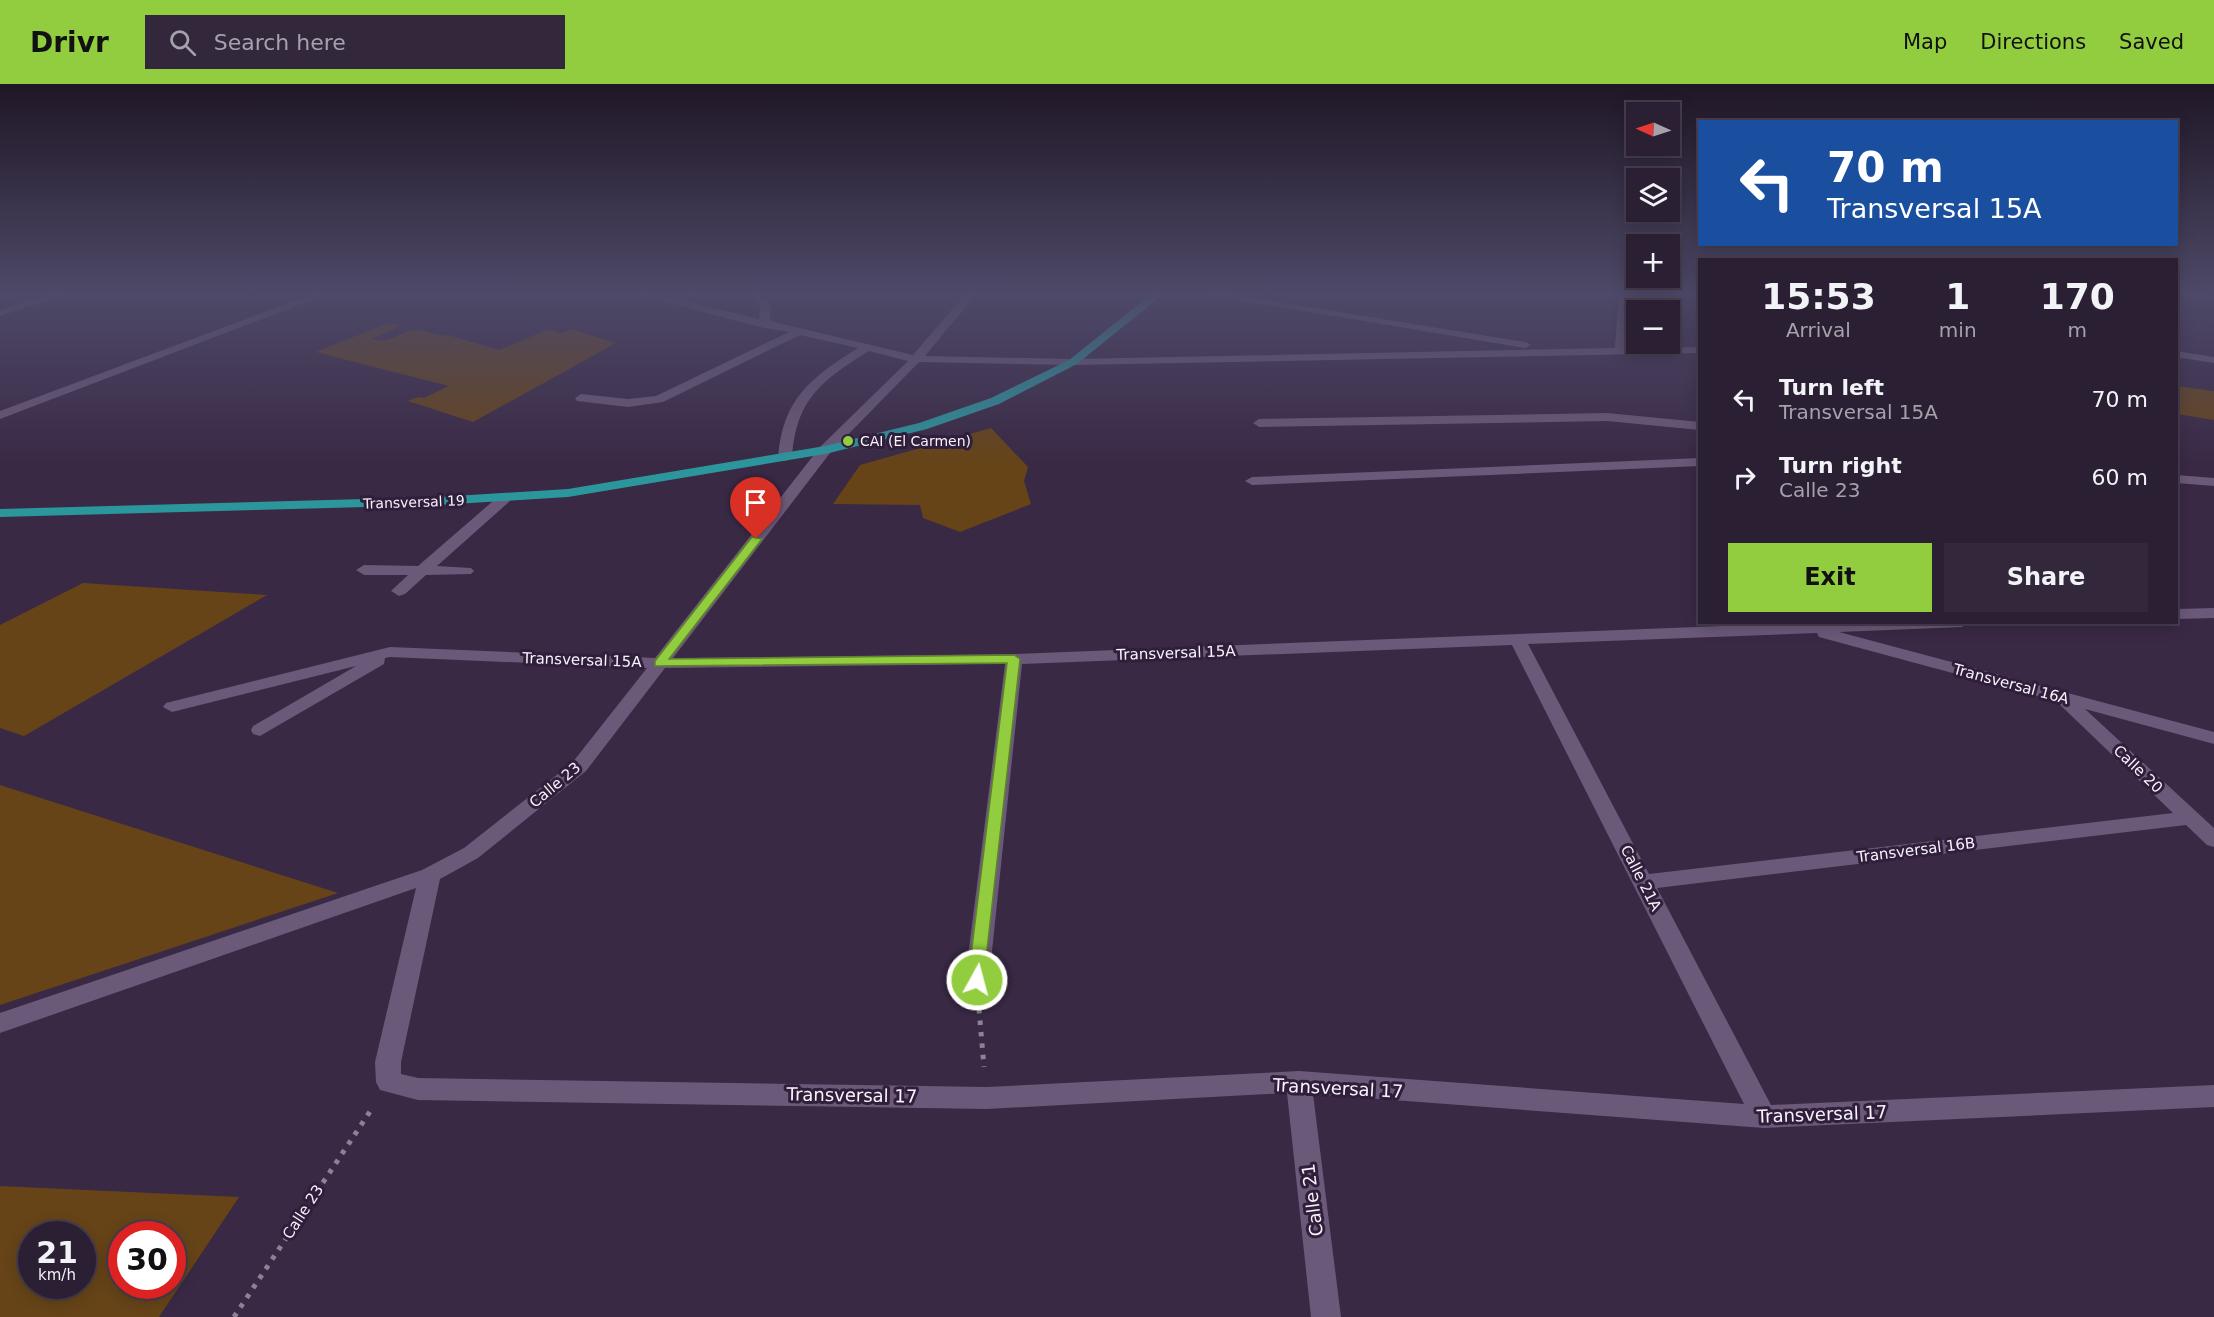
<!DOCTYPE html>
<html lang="en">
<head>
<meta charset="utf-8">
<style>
	:root { --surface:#2b1f34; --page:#33273c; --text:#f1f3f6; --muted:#a6a2ac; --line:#473d4f; --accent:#92cd3f }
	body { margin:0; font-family:"DejaVu Sans",sans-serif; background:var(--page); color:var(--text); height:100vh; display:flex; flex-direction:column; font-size:22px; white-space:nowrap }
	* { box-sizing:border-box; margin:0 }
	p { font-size:20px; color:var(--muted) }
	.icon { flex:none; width:33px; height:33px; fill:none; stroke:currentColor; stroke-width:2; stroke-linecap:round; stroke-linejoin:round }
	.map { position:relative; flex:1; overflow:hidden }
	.side { position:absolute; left:1698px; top:174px; width:480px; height:366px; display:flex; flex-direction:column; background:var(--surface); border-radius:0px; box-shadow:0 3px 15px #0003,0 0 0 2px var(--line) }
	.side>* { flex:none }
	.banner { position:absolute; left:1698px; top:36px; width:480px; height:126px; border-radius:0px; box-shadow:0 3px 15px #0003,0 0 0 2px var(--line); background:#1a4fa0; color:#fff; overflow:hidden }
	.needle { width:39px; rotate:273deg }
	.fabs { position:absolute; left:1626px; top:18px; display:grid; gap:12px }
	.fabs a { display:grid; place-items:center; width:54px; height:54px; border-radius:0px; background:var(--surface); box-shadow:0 3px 15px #0003,0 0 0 2px var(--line); font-size:30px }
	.speed { position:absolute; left:18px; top:1137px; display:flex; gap:12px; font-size:30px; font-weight:700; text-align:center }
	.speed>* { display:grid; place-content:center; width:78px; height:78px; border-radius:50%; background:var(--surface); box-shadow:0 3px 15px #0003,0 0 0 2px var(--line); line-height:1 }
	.speed small { font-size:15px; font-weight:400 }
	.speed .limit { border:9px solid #d22; background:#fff; color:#111 }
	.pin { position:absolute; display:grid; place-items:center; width:51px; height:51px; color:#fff; margin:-62px -26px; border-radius:50% 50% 50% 0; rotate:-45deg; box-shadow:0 0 6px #0007 }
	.pin .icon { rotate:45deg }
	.me { position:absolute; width:66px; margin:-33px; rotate:7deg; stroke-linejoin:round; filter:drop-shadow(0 0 4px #0008) }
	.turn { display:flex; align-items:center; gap:21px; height:126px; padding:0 30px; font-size:27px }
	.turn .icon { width:78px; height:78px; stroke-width:2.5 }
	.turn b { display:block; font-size:42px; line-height:51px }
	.eta { display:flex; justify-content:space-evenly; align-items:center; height:102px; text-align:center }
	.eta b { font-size:36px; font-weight:700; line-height:42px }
	.button { display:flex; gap:12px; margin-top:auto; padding:12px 30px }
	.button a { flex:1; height:69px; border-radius:0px; background:var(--accent); color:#111; font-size:24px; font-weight:700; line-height:69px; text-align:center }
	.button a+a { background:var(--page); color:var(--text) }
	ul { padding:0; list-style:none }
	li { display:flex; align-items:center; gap:18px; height:78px; padding:0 30px }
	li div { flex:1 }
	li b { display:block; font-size:22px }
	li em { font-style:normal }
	header { display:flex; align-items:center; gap:36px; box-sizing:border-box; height:84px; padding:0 30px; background:var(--accent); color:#111 }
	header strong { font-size:28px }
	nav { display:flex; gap:33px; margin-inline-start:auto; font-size:21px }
	.search { width:420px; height:54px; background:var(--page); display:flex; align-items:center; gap:15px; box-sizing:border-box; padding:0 21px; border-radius:0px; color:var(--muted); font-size:22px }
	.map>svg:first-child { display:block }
	.green { fill:#664418; fill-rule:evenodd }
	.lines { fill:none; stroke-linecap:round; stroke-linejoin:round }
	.minor-tunnel { stroke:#564761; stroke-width:11; stroke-dasharray:11 6; stroke-linecap:butt }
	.path { stroke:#8c8195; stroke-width:5; stroke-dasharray:4.5 7; stroke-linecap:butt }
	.minor { fill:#6a5978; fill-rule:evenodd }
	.major { fill:#2c969d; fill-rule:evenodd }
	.route { fill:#92cd3f; stroke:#5f8529; stroke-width:1.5 }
	.poi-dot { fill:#92cd3f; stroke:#2f1f3a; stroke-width:2 }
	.labels { text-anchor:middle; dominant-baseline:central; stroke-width:6; stroke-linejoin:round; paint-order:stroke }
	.far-poi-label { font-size:14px; fill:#f8f2fd; stroke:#2f1f3a; text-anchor:start }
	.far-street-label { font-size:14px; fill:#f8f2fd; stroke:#2f1f3a }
	.street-label { font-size:15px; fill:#f8f2fd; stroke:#2f1f3a }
	.near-street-label { font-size:18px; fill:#f8f2fd; stroke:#2f1f3a }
</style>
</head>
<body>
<header>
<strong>Drivr</strong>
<div class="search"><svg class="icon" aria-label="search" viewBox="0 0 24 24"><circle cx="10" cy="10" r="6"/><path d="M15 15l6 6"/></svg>Search here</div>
<nav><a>Map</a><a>Directions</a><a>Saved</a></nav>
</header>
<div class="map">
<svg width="2214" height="1233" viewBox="0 0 2214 1233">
	<rect width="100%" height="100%" fill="#392945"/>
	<path class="green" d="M388,239L402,241L372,255C393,260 397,248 415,246C426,245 437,253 448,251L499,266L549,245L562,249L571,245L616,259L473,338L408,317L418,313L424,314L449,302L316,268Z
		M2176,302L2214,307V336L2177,330Z
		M991,344L1028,383L1024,397L1031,420L960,448L923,434L920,421L833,420L860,381Z
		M83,499L267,511L24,652L0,644V541Z
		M0,701L338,809L0,921Z
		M0,1102L239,1113L159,1233H0ZM32,1150H82V1202H32ZM122,1150H172V1202H122Z"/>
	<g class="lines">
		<path class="minor-tunnel" d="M750,208L757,210"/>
		<path class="path" d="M979,925L984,983
			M234,1233L373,1023"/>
		<path class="minor" d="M56,208H73L0,232V226Z
			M318,208H333L0,335V327Z
			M629,208C643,208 655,212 669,213C680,214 696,208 709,208L683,217L759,235L760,222L752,210L761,208L770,222V237L913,271L967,208H978L925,272L1073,275L1615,264L1619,208H1629L1626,264L1700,263V269L1073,281L919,278L830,369L673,574L1014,570L1822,538H1970L1962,543L1839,548L2214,648V660L2085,625L2214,744V763L2207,761L2186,741L1657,804L1771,1021L2214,1001V1023L1764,1044L1313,1010L1341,1233H1311L1287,1009L987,1025L418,1016L380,1006L376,998L375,978L416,804L0,949V929L422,786L464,764L572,679L647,584L390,573L385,574L384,580L260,652L253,650L251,646L253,642L356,582L172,628L163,623L166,619L390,563L655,574L820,363L908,277L869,267C822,296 796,315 792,373L785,377L778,373C783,315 810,294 858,264L800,251L663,318L628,323L577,317L575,314L581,310L628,315L656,312L789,248L764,244ZM1817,549L1819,553L2056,617L2173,729L1649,790L1528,560ZM1512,561L1744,1020L1299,987L987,1003L418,994L401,990V978L440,795L478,774L586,687L665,584L1005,580L965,896L969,902L977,905L985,902L989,896L1022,580Z
			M1190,208H1216L1525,258L1531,261L1525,264Z
			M2176,267L2214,273V279L2176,273Z
			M1607,329L1700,338V346L1607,337L1259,343L1253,339L1259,335Z
			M1700,374V382L1252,401L1245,397L1252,393Z
			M2176,391L2214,394V402L2176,399Z
			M505,410L510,411V417L437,482L471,484L474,487L471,490L426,491L405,510L399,512L391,507L408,491H364L356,486L364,481L418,482L500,411Z
			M2214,524V534L2176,535V525Z"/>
		<path class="major" d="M1154,208H1166L1077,280L999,320L927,345L825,370L568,413L439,421L0,433V425L439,413L568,405L825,362L919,339L991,314L1069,276Z"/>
	</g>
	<linearGradient id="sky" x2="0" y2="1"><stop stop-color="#1f1726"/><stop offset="0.55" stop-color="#4e4968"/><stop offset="1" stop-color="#4e4968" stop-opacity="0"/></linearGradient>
	<rect width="2214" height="381" fill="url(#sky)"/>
	<path class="route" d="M752,453L762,455L669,575L1014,571L1020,575L983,901H971L968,896L1007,579L655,582V577Z"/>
	<circle class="poi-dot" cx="848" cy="357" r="6"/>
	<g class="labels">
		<g class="far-poi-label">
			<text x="860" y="357">CAI (El Carmen)</text>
		</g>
		<g class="far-street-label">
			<text transform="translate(414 418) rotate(-2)">Transversal 19</text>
		</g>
		<g class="street-label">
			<text transform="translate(1176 569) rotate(-2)">Transversal 15A</text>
			<text transform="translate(582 576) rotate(2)">Transversal 15A</text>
			<text transform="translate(2011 600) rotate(15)">Transversal 16A</text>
			<text transform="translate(2138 685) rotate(44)">Calle 20</text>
			<text transform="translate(555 701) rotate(-40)">Calle 23</text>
			<text transform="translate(1916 766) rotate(-7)">Transversal 16B</text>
			<text transform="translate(1641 794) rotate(63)">Calle 21A</text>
			<text transform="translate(303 1128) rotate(-57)">Calle 23</text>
		</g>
		<g class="near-street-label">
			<text transform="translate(1338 1004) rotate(3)">Transversal 17</text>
			<text transform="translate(852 1011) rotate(1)">Transversal 17</text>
			<text transform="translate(1822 1030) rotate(-2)">Transversal 17</text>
			<text transform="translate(1312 1116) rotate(-97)">Calle 21</text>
		</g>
	</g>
</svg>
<div class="fabs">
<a><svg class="needle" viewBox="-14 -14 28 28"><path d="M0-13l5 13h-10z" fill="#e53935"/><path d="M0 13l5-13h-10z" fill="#a6a2ac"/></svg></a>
<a><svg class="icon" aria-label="layers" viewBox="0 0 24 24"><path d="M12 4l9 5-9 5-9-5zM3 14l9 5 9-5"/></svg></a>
<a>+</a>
<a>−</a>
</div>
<div class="speed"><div>21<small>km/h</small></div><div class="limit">30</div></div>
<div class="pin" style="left:756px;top:455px;background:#d93025"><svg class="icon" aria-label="arrive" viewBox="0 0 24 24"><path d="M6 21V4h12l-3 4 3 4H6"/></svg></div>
<svg class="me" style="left:977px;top:896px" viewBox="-20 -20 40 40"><circle r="17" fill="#92cd3f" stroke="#fff" stroke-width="3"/><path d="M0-11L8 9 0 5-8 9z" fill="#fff"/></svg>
<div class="banner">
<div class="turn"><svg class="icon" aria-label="left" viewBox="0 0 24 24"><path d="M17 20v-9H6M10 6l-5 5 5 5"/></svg><div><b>70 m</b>Transversal 15A</div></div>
</div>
<section class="side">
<div class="eta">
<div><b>15:53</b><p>Arrival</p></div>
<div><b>1</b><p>min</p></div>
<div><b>170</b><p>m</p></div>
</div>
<ul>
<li><svg class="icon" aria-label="left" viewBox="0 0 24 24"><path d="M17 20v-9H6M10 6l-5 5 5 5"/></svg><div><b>Turn left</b><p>Transversal 15A</p></div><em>70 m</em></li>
<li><svg class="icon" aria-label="right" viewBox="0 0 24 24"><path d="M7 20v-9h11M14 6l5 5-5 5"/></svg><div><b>Turn right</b><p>Calle 23</p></div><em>60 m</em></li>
</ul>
<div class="button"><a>Exit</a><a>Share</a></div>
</section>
</div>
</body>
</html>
